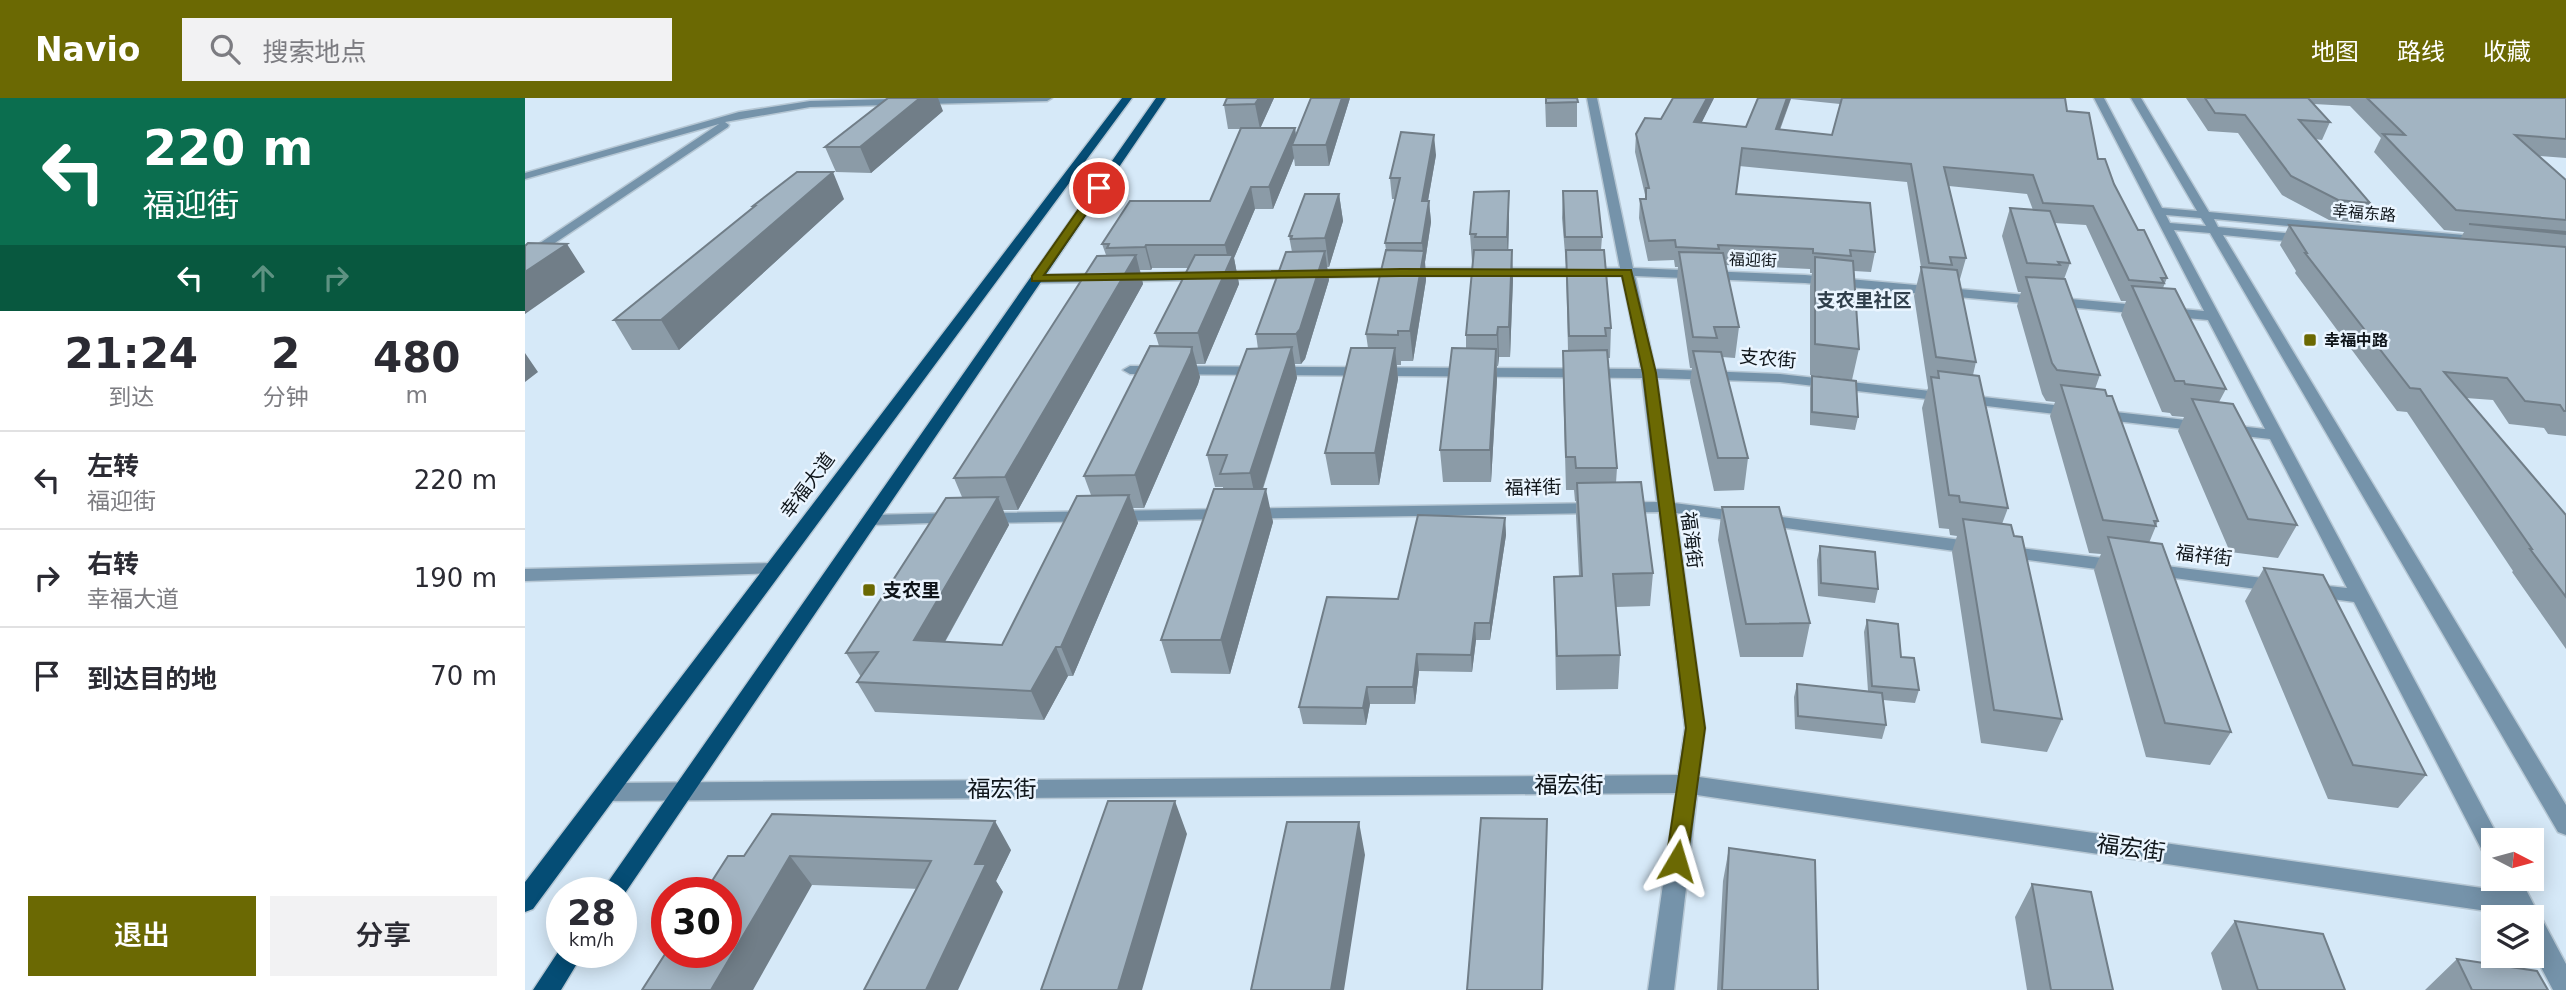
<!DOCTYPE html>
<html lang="zh">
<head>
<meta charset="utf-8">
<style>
	:root { --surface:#fff; --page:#f2f2f3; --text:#2b2b33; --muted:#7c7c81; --line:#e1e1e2; --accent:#6b6903 }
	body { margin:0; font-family:"DejaVu Sans","Noto Sans SC",sans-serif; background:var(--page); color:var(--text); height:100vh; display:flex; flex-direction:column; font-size:26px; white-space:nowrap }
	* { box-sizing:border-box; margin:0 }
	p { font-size:23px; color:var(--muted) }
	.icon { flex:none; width:38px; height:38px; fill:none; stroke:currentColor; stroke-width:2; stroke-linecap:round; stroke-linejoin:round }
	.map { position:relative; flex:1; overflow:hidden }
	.side { display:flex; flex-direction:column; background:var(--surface); width:525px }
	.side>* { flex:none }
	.top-card { background:#0b6e4f; color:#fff; overflow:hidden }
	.needle { width:46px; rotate:96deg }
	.tools { position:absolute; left:1956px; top:730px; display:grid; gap:14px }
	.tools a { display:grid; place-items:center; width:63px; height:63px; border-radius:0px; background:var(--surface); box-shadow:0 4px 18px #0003; font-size:35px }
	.speed { position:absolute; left:21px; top:779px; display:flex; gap:14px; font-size:35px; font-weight:700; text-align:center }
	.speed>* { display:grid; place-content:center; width:91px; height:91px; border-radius:50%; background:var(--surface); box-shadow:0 4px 18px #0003; line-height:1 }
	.speed small { font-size:18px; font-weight:400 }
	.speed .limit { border:10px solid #d22; background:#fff; color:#111 }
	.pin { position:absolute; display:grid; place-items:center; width:60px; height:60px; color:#fff; margin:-30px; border:4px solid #fff; border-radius:50%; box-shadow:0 2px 7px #0007 }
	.me { position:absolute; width:77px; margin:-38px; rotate:7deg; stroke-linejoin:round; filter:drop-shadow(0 0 5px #0008) }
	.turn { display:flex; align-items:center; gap:24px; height:147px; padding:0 28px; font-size:32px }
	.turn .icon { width:91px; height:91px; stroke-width:2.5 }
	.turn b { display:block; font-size:49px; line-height:60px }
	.lanes { display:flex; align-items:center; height:66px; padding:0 28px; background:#0003; justify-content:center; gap:35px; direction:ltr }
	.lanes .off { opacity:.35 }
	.eta { display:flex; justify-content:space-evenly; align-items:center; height:119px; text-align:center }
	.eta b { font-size:42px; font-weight:600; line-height:49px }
	.action { display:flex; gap:14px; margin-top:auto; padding:14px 28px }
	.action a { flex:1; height:80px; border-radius:0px; background:var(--accent); color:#fff; font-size:28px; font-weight:600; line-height:80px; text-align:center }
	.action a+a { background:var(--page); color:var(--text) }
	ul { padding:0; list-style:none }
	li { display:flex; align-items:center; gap:21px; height:98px; padding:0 28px; border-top:2px solid var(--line) }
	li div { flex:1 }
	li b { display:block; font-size:26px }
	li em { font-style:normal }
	header { display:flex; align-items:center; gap:42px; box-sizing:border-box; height:98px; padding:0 35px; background:var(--accent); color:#fff }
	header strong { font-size:33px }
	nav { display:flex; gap:38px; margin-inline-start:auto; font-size:24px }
	.search { width:490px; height:63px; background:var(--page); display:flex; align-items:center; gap:18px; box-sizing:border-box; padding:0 24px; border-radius:0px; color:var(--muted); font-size:26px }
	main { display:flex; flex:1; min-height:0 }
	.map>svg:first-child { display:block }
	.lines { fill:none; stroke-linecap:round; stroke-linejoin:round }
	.minor-casing { stroke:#b6c7d4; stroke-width:3 }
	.major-casing { stroke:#b6c7d4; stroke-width:3 }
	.minor { fill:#7593aa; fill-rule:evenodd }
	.major { fill:#054d75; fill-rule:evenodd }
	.wall { fill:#8b9ba7; fill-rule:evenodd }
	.shaded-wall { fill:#717e88 }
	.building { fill:#a2b4c2; stroke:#717e88; stroke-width:2 }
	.route { fill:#6b6903; stroke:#464402; stroke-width:2 }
	.poi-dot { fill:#6b6903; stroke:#eaf5ff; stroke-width:2.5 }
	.labels { text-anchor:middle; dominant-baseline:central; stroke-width:5; stroke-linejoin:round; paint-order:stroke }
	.far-street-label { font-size:16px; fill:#0f151a; stroke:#eaf5ff }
	.far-poi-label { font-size:16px; font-weight:bold; fill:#0f151a; stroke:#eaf5ff; text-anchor:start }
	.far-quarter-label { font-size:19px; font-weight:bold; fill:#303f4b; stroke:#eaf5ff }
	.street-label { font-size:19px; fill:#0f151a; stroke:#eaf5ff }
	.poi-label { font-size:19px; font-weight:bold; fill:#0f151a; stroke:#eaf5ff; text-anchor:start }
	.near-street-label { font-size:23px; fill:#0f151a; stroke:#eaf5ff }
</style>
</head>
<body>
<header>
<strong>Navio</strong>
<div class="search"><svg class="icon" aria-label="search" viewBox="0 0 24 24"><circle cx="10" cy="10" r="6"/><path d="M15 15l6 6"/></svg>搜索地点</div>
<nav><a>地图</a><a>路线</a><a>收藏</a></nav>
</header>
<main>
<section class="side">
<div class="top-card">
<div class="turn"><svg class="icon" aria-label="left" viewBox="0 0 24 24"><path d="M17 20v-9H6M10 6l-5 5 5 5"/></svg><div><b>220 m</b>福迎街</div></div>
<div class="lanes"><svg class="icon" aria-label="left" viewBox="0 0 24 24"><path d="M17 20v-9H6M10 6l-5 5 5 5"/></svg><svg class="icon off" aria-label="ahead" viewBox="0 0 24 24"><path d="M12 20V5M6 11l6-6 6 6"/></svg><svg class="icon off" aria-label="right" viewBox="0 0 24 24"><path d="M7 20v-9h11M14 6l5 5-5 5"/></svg></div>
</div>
<div class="eta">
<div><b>21:24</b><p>到达</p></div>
<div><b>2</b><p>分钟</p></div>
<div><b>480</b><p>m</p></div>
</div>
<ul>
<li><svg class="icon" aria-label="left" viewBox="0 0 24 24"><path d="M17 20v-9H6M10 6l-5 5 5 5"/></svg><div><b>左转</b><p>福迎街</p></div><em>220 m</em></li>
<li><svg class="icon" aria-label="right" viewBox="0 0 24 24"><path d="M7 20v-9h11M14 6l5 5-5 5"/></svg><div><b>右转</b><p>幸福大道</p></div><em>190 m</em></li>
<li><svg class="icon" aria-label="arrive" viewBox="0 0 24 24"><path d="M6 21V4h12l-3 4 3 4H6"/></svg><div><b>到达目的地</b></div><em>70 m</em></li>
</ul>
<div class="action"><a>退出</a><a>分享</a></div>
</section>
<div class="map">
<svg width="2041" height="892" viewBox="0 0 2041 892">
	<rect width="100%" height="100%" fill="#d6e9f8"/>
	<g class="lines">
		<defs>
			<path id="minor" d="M409,0H527L522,3L285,9L200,24L204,27L203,29L0,165V155L194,26L0,81V75L214,14L285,3Z
				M1062,0H1072L1108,170L1280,177L1679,213L1569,0H1579L1637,110L1672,113L1606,0H1616L1684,114L1961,139V145L1957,146L1689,121L1693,129L1782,137L1788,141L1782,145L1698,137L2041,707V737L2033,734L1685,135L1649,132L1975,742H1969V763L1961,760L1829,504L1785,498L1779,496L1776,492L1779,488L1785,486L1822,490L1745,341L1255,284L1132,280L1149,405L1452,444L1461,450L1452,456L1151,415L1180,630L1174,679L1978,793L1971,780H1995L2013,815L2012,818L2016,819L2041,866V892H2028L2007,852V819H1991L1989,817L1172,697L1149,892H1123L1151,695L82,703L74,700L71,694L74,688L82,685L1153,677L1160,630L1134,414L457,425L448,420L457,415L1132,404L1117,280L605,276L598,272L605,268L1116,271L1097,178H876L511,185L505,181L511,177L876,170H1095ZM1641,117L1676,120L1681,128L1645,125ZM1110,178L1280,185L1683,222L1740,331L1255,276L1130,271Z
				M429,415L435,416L438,420L435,424L345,427L336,422L345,417Z
				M1479,448L1594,462L1603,468L1594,474L1473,458L1470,454L1473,450Z
				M249,465L258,471L255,475L0,483V471Z
				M1625,466L1754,482L1760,484L1763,488L1760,492L1754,494L1619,476L1616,472Z"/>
			<path id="major" d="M597,0H607L8,811L0,814V784Z
				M631,0H641L96,801V794H76Z
				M37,848V854H59L36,892H8Z"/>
		</defs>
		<use href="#minor" class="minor-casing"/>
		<use href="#major" class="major-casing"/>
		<use href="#minor" class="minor"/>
		<use href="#major" class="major"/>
	</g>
	<path class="wall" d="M702,0H749L735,30H770L771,38L825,0L804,68H770L769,60L748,111H730L709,160L714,186L680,266H671L675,279L673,286L619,410H608L613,425L548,578H543L519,622L350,614L332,584L336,579L321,555L437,399L429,380L581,157L577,146L685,103L716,31H703L699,7ZM627,170H664L630,235L634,248L559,378L566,397L477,547L420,544L484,427L478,412H493L618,186L615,172H626Z
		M1020,0H1052V29H1021Z
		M1189,0L1176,25L1221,29L1233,0H1540L1542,13L1589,86L1613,132L1642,180L1638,190L1701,291L1694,304L1772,427L1753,460L1705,454L1653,333L1659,319L1647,318L1645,315L1637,314L1596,217L1601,203H1596L1561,127L1529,125L1545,165L1539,181L1575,277L1570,291L1633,423L1624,445L1706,634L1685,667L1621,659L1569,472L1576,456L1564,455L1525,318L1530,304L1521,303L1517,296L1492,208L1496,194H1493L1477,138L1485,110L1508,112L1502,96L1424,88L1441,160L1435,181H1434L1451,264L1448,277L1483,410L1477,426L1489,438L1537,621L1522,654L1456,645L1427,454L1432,438L1425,437L1424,431L1414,430L1397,310L1403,290L1389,198L1396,169L1382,84L1214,68L1211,96L1350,154L1346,174L1329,173L1334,251L1327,282L1285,277V188L1287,175H1285V171L1201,167L1214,229L1210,260L1197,259L1223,360L1219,392L1189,393L1165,284L1167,270H1165L1152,182L1153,169H1150L1149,162L1123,163L1114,120L1115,101H1121L1110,54L1111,36L1136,21ZM1266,1L1315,6L1307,37L1255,32Z
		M1661,0H2041V60L2014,58L2041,82V338L2023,336L2019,330L1984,326L1968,302L1941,300L2041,417V551L1987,474L1988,473L1882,314L1872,313L1770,175L1771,173L1755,147L1764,127L1935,141L1939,134L1919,132L1849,54L1856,40L1825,8L1789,6L1805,24L1797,42L1790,41L1845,105L1836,125L1804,122L1757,97L1713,35L1683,33Z
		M418,13L346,75L311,74L300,49Z
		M911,57L903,103H904L906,124L900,164L901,182L888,263H876V267H872L873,281L854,387H806L800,355L843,250L841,236L861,152L860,145L870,101H867L865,80Z
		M1038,93L1077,139L1076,152L1086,230L1085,260H1083L1092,370L1091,385L1128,475L1125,508L1091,509L1095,557L1093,591L1031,592L1029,479L1054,478L1051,418V403H1050L1049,392H1041L1038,284V253H1043L1041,167L1037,120Z
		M814,96L818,123L804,169H802L804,182L780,261L776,266H770L772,280L738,391L748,424L705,576L646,575L636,542L698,391V389H690L682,357L733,251L731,236L767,154L764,138Z
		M319,101L154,252H107L89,222L229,110L228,108Z
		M984,121L983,152L988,181L985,259H974L973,268H972V281L966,384H918L915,352L941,251V237L948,164H947L945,136Z
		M1287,278L1333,319L1330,332L1285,327V290Z
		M1197,409L1285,525L1278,559H1215L1193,442Z
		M980,420L981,437L965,542H951L947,574L894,573L890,606H845L841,627L778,626L774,609L873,501Z
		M1295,448L1353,491L1350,505L1293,498L1292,462Z
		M1739,470L1901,677L1873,710L1803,701L1720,503Z
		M1342,522L1376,559L1394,592L1390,605L1358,602L1361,627L1357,641L1270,631L1269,599L1272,586L1343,593L1339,534Z
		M1204,750L1293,892H1192L1198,783Z
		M486,752L471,783L478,794L287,787L203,758Z
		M1507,786L1588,892H1502L1490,819Z
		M1710,823L1820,892H1697L1686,855Z
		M1932,861L2023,892H1900Z"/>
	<path class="shaded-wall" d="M395,0H413L418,13L346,75L335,49Z
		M734,0H749L735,31L730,6Z
		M817,0H825L804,68L801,47Z
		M1182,0H1189L1168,42L1169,24Z
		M1262,0H1266L1248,49L1251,31Z
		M770,30L772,47H767L769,60L748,111L744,89Z
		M909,37L911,57L899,125L897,103Z
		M308,74L319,101L154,252L136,222Z
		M726,89L730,111L709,160L714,186L680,266L673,235L704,167L700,147Z
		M984,93V121L983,167L982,139Z
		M814,96L818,123L804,169L800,140Z
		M904,103L906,124L900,164L901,182L888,263L885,233L898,157L897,145Z
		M42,146L60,174L0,216V174Z
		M621,147L627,170L626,172L620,149Z
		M987,152L988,181L985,259L984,229Z
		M800,153L804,182L780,261L776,266L771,236Z
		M611,157L618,186L493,412L480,379Z
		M973,229L974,259L973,268L972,237Z
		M667,249L675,279L673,286L619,410L610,377Z
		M767,249L772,280L732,408L725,375Z
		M870,250L873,281L854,387L850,355Z
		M971,251L972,281L966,384L965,352Z
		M0,255L13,274L0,284Z
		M741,391L748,424L705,576L696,542Z
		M604,397L613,425L548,578L536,549Z
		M473,399L484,427L404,572L389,542Z
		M980,420L981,437L965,542V525Z
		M950,525L951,542L947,574L946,557Z
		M531,549L543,578L519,622L506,593Z
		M892,556L894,573L890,606L888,589Z
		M842,589L845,606L841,627L838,610Z
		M650,703L662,736L617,892H593Z
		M1022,721L1018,892H1017Z
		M470,723L486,752L471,783L478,794L433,892H401L450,766Z
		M834,724L840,757L819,892H806Z
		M265,758L287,787L228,892H186Z"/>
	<path class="building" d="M363,0H395L335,49H300Z
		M702,0H734L730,6L699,7Z
		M786,0H817L801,47H767Z
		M1021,0H1052L1053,4L1021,5Z
		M1148,0H1182L1169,24L1221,29L1233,0H1262L1251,31L1307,37L1317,0H1540L1542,13L1564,15L1573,61H1580L1589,86L1613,132H1619L1642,180H1636L1639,185L1604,182L1568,108L1518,105L1508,77L1419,69L1441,160L1425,159L1427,167L1404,165L1386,66L1217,50L1211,96L1345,105L1350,154L1325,152L1326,158L1288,155V151L1193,147L1194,151L1151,149L1150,142L1124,143L1115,101H1121V90H1124L1111,36L1120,20L1136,21Z
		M1680,0H1783L1805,24L1774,22L1845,105L1813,102L1766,78L1720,17L1690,15Z
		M1842,0H2041V41L1990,37L2041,82V122L1931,112L1858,36L1880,37Z
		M716,30H770L744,89H726L700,147H621L620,149L582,150L584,146H577L605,103H685Z
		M876,34L909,37L897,103H904L897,145H860L875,80H865Z
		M272,74H308L136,222H89L230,108H228Z
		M984,93L982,139H950L951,136H945L949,94Z
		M1038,93H1072L1077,139H1040Z
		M780,96H814L800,140L766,141L767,138H764Z
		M1485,110L1525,113L1545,165L1533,164L1535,167L1502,165Z
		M1944,126L2041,134V136Z
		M1764,127L2041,149V313H2039L2035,307L2000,303L1982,280L1919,274L2041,417V499L2005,451H2007L1895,291L1885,290L1780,155H1782Z
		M3,145L42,146L0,174V148Z
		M861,152L899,153L885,233H873V237L841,236Z
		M949,152H987L984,229H973L972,237H941Z
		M1041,152H1079L1086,230H1080L1081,238H1044Z
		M800,153L775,231L771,236H731L761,154Z
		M1154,154L1198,155L1214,229H1189L1192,240L1168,239Z
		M611,157L480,379L429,380L572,158Z
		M670,157H708L673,235H630Z
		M1290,159L1328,163L1334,251L1290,246Z
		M1396,169L1432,172L1451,264L1411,259Z
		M1501,179L1540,181L1575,277L1532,272L1527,265Z
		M1607,188L1650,191L1701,291L1660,286L1659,283H1650Z
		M625,248L667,249L666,255L610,377L559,378Z
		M767,249L725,375L695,376L702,357H682L722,251Z
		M826,250H870L850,355H800Z
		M927,250L971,251L965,352H915Z
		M1082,252L1092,370H1051L1050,359H1041L1038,253Z
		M1168,253L1196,254L1223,360H1193Z
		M1413,273L1454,278L1483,410L1435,404L1434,398L1424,397L1406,279L1414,280Z
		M1287,278L1331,283L1333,319L1287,314Z
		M1536,287L1580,292L1582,298H1587L1633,423H1629L1631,428L1578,422Z
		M1667,301L1708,306L1772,427L1723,421Z
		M1116,384L1128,475L1088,476L1095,557L1032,558L1029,479L1057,478L1052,385Z
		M689,391H741L696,542H636Z
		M604,397L536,549H531L506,593L332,584L353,554L321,555L421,400L473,399L389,542L477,547L552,398Z
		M1197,409H1254L1285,525L1221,526Z
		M893,417L980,420L965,525H950L946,557L892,556L888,589H842L838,610L774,609L802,499L873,501Z
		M1438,421L1486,427L1489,438L1497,439L1537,621L1469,612Z
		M1583,439L1637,446L1706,634L1640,625Z
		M1295,448L1350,454L1353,491L1296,485Z
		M1739,470L1798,477L1901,677L1828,667Z
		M1342,522L1373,526L1376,559L1389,560L1394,592L1347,588Z
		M1272,586L1357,595L1361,627L1273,618Z
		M583,703H650L593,892H516Z
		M247,716L470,723L450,766H461L401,892H339L406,763L265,758L186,892H117L142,853L201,854V794H180L203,758H219Z
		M956,720L1022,721L1017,892H942Z
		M762,724H834L806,892H726Z
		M1204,750L1290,762L1293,892H1197Z
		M1507,786L1566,794L1588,892H1526Z
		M1710,823L1798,836L1820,892H1733Z
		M1932,861L2012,873L2023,892H1947Z"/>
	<path class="route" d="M574,87L579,90L519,177L876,171L1106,172L1131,275L1180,630L1162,763L1159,770L1152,772L1144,770L1141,763L1161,630L1118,275L1097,178H876L507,183V178L570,88Z"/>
	<g class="poi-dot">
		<rect x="1778" y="235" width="14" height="14" rx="3.5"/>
		<rect x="337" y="485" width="14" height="14" rx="3.5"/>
	</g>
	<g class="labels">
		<g class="far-street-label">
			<text transform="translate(1839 115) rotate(5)">幸福东路</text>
			<text transform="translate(1228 162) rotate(2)">福迎街</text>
		</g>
		<g class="far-poi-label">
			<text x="1799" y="242">幸福中路</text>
		</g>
		<g class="far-quarter-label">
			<text x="1339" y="202">支农里社区</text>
		</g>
		<g class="street-label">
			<text transform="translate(1243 260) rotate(5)">支农街</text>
			<text transform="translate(282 387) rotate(-53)">幸福大道</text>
			<text transform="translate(1008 389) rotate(-1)">福祥街</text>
			<text transform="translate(1167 442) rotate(83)">福海街</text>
			<text transform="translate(1679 457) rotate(7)">福祥街</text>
		</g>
		<g class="poi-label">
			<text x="358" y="492">支农里</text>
		</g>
		<g class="near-street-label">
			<text x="1044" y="687">福宏街</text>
			<text x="477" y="691">福宏街</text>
			<text transform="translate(1606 750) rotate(8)">福宏街</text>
		</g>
	</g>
</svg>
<div class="tools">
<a><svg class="needle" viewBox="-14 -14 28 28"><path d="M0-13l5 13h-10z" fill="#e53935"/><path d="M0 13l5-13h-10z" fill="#7c7c81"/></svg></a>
<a><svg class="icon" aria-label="layers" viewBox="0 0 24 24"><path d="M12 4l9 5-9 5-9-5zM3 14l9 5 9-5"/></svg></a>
</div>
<div class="speed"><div>28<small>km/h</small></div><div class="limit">30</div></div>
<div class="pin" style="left:574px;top:90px;background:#d93025"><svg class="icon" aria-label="arrive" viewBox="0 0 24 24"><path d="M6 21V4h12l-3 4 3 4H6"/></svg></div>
<svg class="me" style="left:1152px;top:763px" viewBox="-20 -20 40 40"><path d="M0-17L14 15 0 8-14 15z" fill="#6b6903" stroke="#fff" stroke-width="4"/></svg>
</div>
</main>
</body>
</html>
